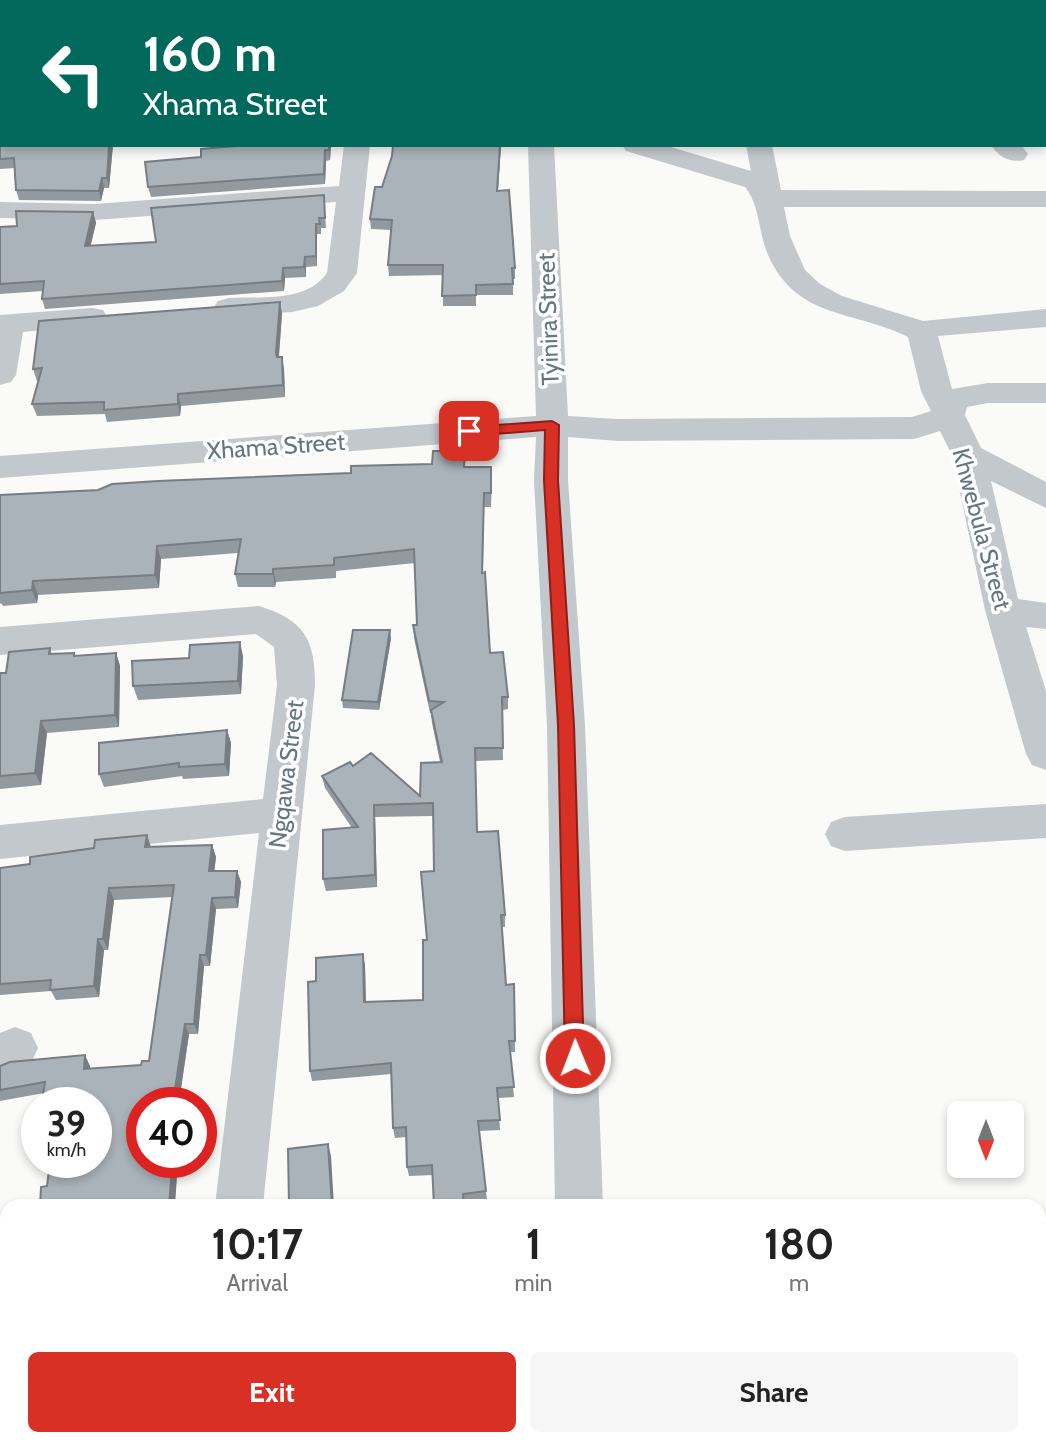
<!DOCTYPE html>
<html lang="en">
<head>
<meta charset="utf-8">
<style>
	:root { --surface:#fff; --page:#f6f6f6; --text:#222; --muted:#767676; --accent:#d93025 }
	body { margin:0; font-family:Cabin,sans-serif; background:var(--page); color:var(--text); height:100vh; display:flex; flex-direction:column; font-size:26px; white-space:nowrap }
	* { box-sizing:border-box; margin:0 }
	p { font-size:23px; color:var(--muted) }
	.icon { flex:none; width:38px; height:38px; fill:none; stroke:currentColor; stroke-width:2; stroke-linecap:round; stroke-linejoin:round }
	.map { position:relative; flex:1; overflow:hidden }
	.drawer { position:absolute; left:0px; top:1199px; width:1046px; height:247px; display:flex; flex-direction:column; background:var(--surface); border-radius:21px 21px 0 0; box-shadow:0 4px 10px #0003 }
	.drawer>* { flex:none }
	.banner { position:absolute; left:0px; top:0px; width:1046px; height:147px; box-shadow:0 4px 10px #0003; background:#00695c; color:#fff; overflow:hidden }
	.needle { width:46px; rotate:180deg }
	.fabs { position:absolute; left:947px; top:1101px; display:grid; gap:14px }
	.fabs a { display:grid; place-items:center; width:77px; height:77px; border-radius:10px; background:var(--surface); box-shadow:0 4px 10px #0003; font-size:35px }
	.speed { position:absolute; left:21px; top:1087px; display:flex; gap:14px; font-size:35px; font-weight:700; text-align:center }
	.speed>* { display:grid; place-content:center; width:91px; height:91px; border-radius:50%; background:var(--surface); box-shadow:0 4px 10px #0003; line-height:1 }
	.speed small { font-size:18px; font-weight:400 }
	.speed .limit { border:10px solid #d22; background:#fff; color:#111 }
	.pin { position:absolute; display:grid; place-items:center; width:60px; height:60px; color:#fff; margin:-30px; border-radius:14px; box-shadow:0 4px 10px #0006 }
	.me { position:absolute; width:77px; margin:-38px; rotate:359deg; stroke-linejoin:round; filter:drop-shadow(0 0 5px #0008) }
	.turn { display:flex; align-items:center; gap:24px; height:147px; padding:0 28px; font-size:32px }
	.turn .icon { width:91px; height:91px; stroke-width:2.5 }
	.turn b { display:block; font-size:49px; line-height:60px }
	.eta { display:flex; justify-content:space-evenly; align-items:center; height:119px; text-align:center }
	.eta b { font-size:42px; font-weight:700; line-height:49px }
	.cta { display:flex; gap:14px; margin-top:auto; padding:14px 28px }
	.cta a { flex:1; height:80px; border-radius:10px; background:var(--accent); color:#fff; font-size:28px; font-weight:700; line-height:80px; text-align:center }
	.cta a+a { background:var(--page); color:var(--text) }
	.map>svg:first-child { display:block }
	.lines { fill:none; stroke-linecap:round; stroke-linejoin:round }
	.minor { fill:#c3c8cc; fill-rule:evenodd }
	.wall { fill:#929a9f }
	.shaded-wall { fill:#777d82 }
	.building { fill:#aab3b9; stroke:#777d82; stroke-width:2 }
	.route { fill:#d93025; stroke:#8d1f18; stroke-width:2 }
	.labels { text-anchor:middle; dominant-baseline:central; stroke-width:7; stroke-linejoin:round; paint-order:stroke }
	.street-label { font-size:24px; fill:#657683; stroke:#fff }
</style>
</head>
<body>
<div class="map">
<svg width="1046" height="1444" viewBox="0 0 1046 1444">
	<rect width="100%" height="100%" fill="#fafaf8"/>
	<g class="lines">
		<path class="minor" d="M524,0H548V2H524Z
			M694,0H718L719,2H695Z
			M767,0H791L793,2H769Z
			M1045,32H1046V46H1045Z
			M0,43H2V57H0Z
			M1045,101H1046V117H1045Z
			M344,145H370L357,273L344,291L318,306L292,312L229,316L218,313L214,307L218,301L229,298C261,296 306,303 327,273L336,202L95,220L0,218V202L95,204L339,186Z
			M528,145H554L568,416L618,419L912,417L931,411L921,391L908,337C855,310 798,320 769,257C758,234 761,207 745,187L626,151L622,145H664L751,171L746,145H772L781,190L1046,191V207H784L790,236L805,270L820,284L842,296L923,321L1046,309V327L938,336L952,389L988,383H1046V403H988L967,407L965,415L981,448L1046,482V508L991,481L1018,599L1046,603V629L1026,627L1046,691V770L1032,765L1026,754L985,610L952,455L940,431L914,439L618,441L568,437V480L585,725L603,1206H555L547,725L534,480L536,437L0,478V456L536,416Z
			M991,145H1021L1028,154L1024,160C1010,163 1000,158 991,145Z
			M92,308L103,310L107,317L103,324L23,332L16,375L11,382L0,385V315Z
			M259,606C304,620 315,639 315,685L263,1206H215L259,833L0,859V825L263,799L277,685L274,647L256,634L0,655V627Z
			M1046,804V838L845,851L831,846L825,834L831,822L845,817Z
			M15,1027L31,1033L38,1048L31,1063L0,1076V1033Z
			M0,1314H7V1366H0Z
			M559,1438H613L614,1444H560Z"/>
	</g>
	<path class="wall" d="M0,0H95V2H2V29H0Z
		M0,74L113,145L109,188H104L101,201L19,200L16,190L15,168L0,169V126L2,125Z
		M236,145H331L330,160L326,161L325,184L151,197L148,187L201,157L238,146Z
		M393,145H501L498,191L515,268V279H513V295H476V306H443V275L389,276L388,265L391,230L371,229L370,219L382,187L392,156Z
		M324,195L326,228H321V234H317V266L306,267V277L285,278L284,291L45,309L42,299L43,291L0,294V227L17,226L93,212L96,223L90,246L156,242Z
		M280,302L282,314L279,357L284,369L285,397L181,406L180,416L107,422L105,414L37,416L32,404L39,381H37L33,369Z
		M466,467L492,480L491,507H484L483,573L490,653L508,697V709L502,710L503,760L475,761L477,832L505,915V927H502L506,985L514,984L515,1052H510L514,1097L498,1098L500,1130L479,1131L487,1200L463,1203L433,1175L409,1176L407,1167L406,1137L395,1138L393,1128L391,1074L312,1081L310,1071L316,981L363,954L365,966L366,1002L423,1000L434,871L433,816L375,817L377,887L326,891L323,879L352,828L325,788L322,776L353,766L420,796L440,762L432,723L431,713H430L414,638L413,625H417L415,563L336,571V578L276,582L275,587H238L235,574L238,553L161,559L159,588L38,595L37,603L3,606L1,603L0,604V495L98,490L351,473Z
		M391,638L379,710L343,708L342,700Z
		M50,648L52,654L74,653L75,656L116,653L120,666L119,727L47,733L41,785L0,789V673H6Z
		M243,656L241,694L138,700L133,686Z
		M227,730L231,743L229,776L183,779L182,776L104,787L99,774Z
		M212,845L216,857L214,871H237L241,882L238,908L216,909L210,966H204L198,1034H189L179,1102H142L170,1167H172L177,1176L47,1186L96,1102L44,1093L0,1101V1066H90V1069L141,1065L149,1061L173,897L114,900L108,950H104L99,997L56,1000L51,991L0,995V868L151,846Z"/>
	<path class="shaded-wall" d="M109,145H113L109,188L107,178Z
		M329,145H331L330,160L329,150Z
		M500,145H501L497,202V191Z
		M325,150L326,161L325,184L324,174Z
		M102,178L104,188L101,201L99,191Z
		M93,212L96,223L88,257L85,246Z
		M316,224L317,234V266L316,256Z
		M305,257L306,267V277L304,267Z
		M283,268L285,278L284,291L282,281Z
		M280,302L282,314L278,365L276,353Z
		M282,357L284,369L285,397L283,385Z
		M178,394L181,406L180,416L178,404Z
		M157,546L161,559L159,588L155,575Z
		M273,569L276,582L275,587L273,574Z
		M33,581L38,595L37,603L32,590Z
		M390,630L391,638L379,710L378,702Z
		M240,642L243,656L241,694L238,681Z
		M116,653L120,666L119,727L115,715Z
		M41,721L47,733L41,785L35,773Z
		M227,730L231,743L229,776L225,764Z
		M374,805L375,817L377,887L375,875Z
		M147,835L151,847H145Z
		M212,845L216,857L213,883L209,871Z
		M237,871L241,882L238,908L235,897Z
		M109,888L114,900L108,950L103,939Z
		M212,898L216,909L210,966L206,955Z
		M98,939L104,950L99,997L94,986Z
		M363,954L365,966L366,1013L364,1002Z
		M200,955L204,966L198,1034L194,1024Z
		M185,1024L189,1034L179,1102H173Z
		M85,1055L90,1066L89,1079L84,1069Z
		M328,1144L331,1156L334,1206H332Z
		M164,1162H170L168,1177L163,1168Z
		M172,1167L177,1176L175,1206H169Z
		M268,1438H273V1444H267Z"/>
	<path class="building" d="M0,0H91L90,2H2V19H0Z
		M130,0H502V2H131Z
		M0,74H2V145H109L107,178H102L99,191L16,190L14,158L0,159V126L2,125L0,107Z
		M248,145H329V150H325L324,174L148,187L145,162L201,157V149Z
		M393,145H500L497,191L509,190L515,268H512L513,284L476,285V295L442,296L443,265H388L392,220L370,219L375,187H382L392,156Z
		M324,195L325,218H319L320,224H316V256L305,257L304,267L283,268L282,281L42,299L44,281L0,284V227L17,226L16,211L93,212L85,246L156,242L151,208Z
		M280,302L276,353L277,357H282L283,385L178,394V404L104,410V402L32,404L42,368L33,369L39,321Z
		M433,451H465L464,467H491V493H484L482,573L485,572L490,653L503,652L508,697H502L503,748H475L477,832L498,831L505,915H501L506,985L514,984L515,1041H509L514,1087L497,1088L500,1120L478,1121L486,1191L463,1194L464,1206H434L432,1165L407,1167L406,1127L393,1128L391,1063L310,1071L308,982L316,981V958L363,954L364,1002L423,1000V940H427L421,872L434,871L433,803L374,805L375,875L323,879V830L358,827L322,776L350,762L353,766L371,753L420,796L421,763L442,762L431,710L444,702L429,701L413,625H417L414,549L334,558V565L273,569V574H235L241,539L157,546L155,575L33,581L32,590L0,593V495L98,490L112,484L158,481L351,473V466L432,464Z
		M353,630H390L378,702L342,700Z
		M240,642L238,681L133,686L132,661L189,658L190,645Z
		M50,648L49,654L74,653V656L116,653L115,715L41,721L35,773L0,776V673H6L9,652Z
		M227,730L225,764L179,767V763L99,774V743Z
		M147,835L145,847L212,845L209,871H237L235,897L212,898L206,955H200L194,1024H185L173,1102H142V1162H164L163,1168L172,1167L169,1206H40L41,1187L47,1186L50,1162H96V1102H42L45,1082L0,1090V1066L10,1062L85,1055L84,1069L141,1065L142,1061H149L174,885L109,888L103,939H98L94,986L50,990L51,980L0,984V868L30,864V857L94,848L95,840Z
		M328,1144L332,1206H289L288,1149Z
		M7,1406V1438H268L267,1444H0V1407Z
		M396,1438H449L448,1444H395Z"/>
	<path class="route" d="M552,421L559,425L558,480L574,725L584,1058L581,1064L575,1067L568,1064L565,1058L558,725L544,480L545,430L469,436L462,431L469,427Z"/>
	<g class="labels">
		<g class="street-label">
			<text transform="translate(548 319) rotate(-92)">Tyinira Street</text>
			<text transform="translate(276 446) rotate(-4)">Xhama Street</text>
			<text transform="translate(982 529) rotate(75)">Khwebula Street</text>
			<text transform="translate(286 774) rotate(-83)">Ngqawa Street</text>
		</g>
	</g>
</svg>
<div class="fabs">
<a><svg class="needle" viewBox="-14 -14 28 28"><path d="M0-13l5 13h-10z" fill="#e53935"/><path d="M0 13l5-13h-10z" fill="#767676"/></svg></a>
</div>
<div class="speed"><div>39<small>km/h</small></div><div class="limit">40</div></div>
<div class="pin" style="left:469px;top:431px;background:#d93025"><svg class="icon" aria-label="arrive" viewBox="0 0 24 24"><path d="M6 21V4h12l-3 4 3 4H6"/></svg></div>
<svg class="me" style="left:575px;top:1058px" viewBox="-20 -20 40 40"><circle r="17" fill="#d93025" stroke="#fff" stroke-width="3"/><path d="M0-11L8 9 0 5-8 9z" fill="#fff"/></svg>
<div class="banner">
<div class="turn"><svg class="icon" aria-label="left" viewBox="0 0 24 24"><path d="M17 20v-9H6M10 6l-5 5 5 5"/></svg><div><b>160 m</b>Xhama Street</div></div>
</div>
<section class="drawer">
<div class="eta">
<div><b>10:17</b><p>Arrival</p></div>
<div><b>1</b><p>min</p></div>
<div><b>180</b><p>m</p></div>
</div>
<div class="cta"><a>Exit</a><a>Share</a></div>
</section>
</div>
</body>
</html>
